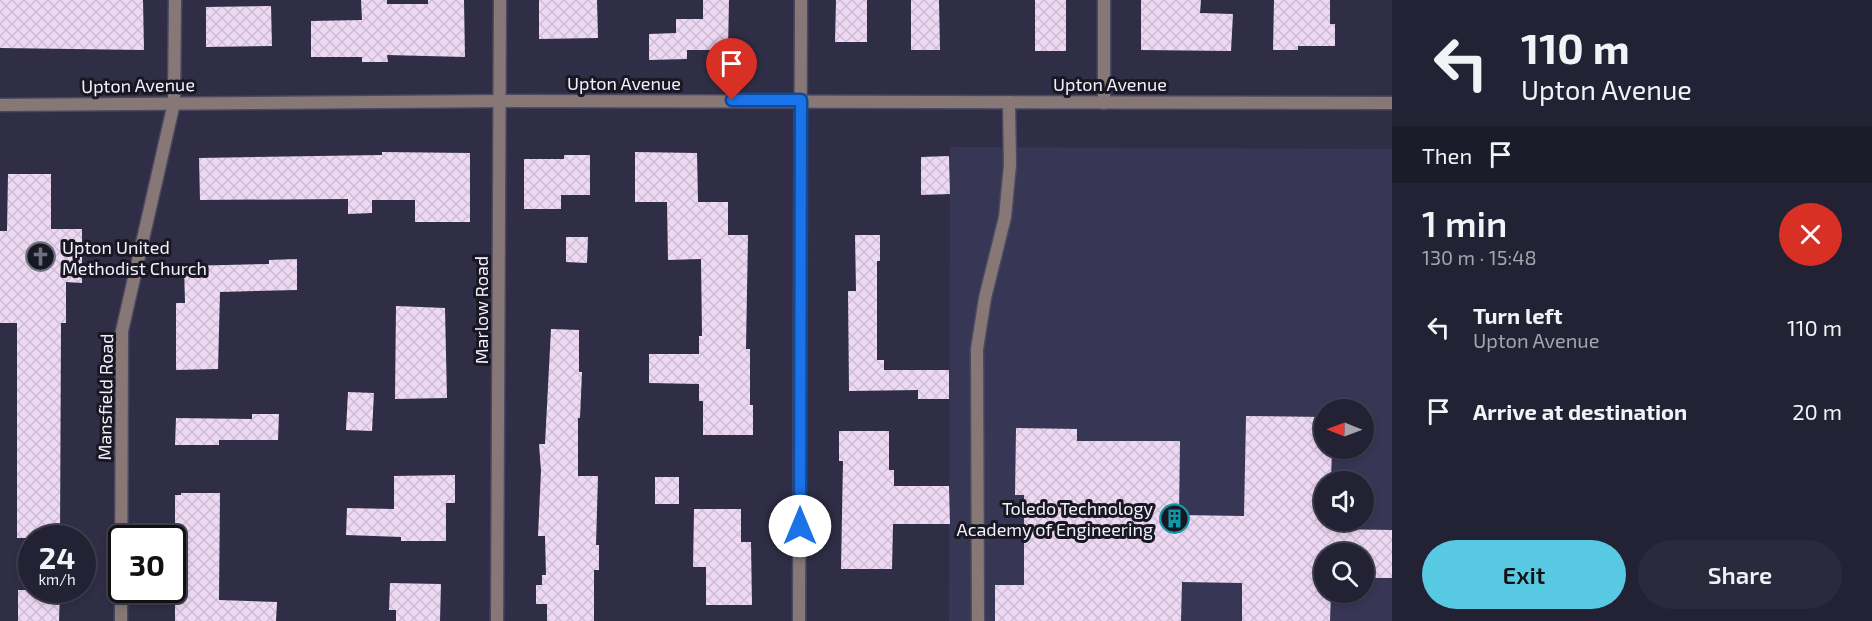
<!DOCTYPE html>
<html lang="en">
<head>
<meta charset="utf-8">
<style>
	:root { --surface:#232234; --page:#2b2a3c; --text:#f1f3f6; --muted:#a3a4ac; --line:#403f4f; --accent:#58c9e3 }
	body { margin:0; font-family:"Exo 2",sans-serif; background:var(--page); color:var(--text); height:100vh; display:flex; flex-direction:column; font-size:22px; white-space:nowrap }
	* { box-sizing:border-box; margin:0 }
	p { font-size:20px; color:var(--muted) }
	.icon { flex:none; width:33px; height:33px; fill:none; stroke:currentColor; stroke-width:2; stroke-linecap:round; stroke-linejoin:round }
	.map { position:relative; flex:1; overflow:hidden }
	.sheet { display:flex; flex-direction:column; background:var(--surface); width:480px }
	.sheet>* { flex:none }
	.hud { background:#232234; color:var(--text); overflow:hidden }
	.needle { width:39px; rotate:271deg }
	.fabs { position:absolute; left:1314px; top:399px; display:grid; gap:12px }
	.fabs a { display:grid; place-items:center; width:60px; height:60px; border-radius:50%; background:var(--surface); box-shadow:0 3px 9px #0003,0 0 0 2px var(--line); font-size:30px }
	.speed { position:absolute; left:18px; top:525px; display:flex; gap:12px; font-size:30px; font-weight:700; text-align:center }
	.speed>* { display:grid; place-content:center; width:78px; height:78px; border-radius:50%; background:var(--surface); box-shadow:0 3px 9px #0003,0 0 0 2px var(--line); line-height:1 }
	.speed small { font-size:15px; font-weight:400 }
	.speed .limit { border:3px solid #111; border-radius:9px; background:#fff; color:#111 }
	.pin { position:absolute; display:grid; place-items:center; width:51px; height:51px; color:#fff; margin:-62px -26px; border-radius:50% 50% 50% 0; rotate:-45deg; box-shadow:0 0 6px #0007 }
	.pin .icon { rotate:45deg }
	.me { position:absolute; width:66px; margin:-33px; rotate:0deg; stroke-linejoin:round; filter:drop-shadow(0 0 4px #0008) }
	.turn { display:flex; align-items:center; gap:21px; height:126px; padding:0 30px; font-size:27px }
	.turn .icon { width:78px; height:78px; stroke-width:2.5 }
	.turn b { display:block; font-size:42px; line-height:51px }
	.then { display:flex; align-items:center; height:57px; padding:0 30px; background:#0003; gap:12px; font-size:22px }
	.round { display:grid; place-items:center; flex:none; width:63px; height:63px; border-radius:32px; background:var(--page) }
	.summary { display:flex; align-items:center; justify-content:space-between; height:102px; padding:0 30px }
	h1 { font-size:36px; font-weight:600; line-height:45px }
	.action { display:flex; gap:12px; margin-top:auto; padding:12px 30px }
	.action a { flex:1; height:69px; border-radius:36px; background:var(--accent); color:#111; font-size:24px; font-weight:600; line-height:69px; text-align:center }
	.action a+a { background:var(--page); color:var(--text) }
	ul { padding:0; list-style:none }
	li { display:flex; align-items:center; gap:18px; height:84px; padding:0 30px }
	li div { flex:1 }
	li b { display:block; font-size:22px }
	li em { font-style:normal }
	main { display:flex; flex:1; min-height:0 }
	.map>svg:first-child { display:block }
	.built { fill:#383655; fill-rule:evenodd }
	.building { fill:url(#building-cross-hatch) }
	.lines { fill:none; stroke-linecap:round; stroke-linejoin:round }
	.service-casing { stroke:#4a4960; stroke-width:15 }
	.minor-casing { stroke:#4a4960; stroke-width:15 }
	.tertiary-casing { stroke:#4a4960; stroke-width:15 }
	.service { stroke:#877877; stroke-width:12 }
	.minor { stroke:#877877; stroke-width:12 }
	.tertiary { stroke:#877877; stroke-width:12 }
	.route-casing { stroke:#114b97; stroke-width:15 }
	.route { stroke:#1a73e8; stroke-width:10 }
	.labels { text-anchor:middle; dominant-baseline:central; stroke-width:6; stroke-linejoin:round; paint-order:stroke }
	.street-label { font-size:18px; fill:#f1f1fe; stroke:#181722 }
	.poi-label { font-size:18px; fill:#f1f1fe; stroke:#181722; text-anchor:start }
</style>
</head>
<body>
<main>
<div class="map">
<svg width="1392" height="621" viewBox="0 0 1392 621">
	<defs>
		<pattern id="building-cross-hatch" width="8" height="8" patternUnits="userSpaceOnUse" patternTransform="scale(1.5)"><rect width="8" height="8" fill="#eed9f4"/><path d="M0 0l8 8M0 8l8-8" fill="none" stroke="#cdbcd2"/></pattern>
	</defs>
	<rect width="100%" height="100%" fill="#2f2e46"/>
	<path class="built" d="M950,147L1392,149V621H949ZM1324,410H1364V448H1324ZM1324,482H1364V520H1324ZM1324,554H1364V592H1324Z"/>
	<path class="building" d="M0,0H143L144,50L0,48Z
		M361,0H387V4H428V0H464L465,57L387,55L388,62H362V57H311V21L362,20Z
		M539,0H597L598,38L539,39Z
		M703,0H729L728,50H687V59L649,60V34L676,33V19H703Z
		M836,0H867V42H835Z
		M911,0H939L940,50H911Z
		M1035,0H1066V51H1035Z
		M1141,0H1201L1200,13L1233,14L1231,51L1141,50Z
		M1274,0H1330V24H1335V46H1298V50H1273Z
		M271,6L272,46L206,47V7Z
		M382,152L470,153V222H415V200H372V213L348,214V199L200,200L199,158L382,155Z
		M635,152L697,153L698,202H728V235H748L746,349H750V405H753V435H703V401H699V384L649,383V354H699V336H702L701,259L668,260L667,202H635Z
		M564,155H590V195H561V209H524V159H564Z
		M949,156L950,194L921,195V157Z
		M8,174H51V229H82V283L66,282V323H61L60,538H17V323H0V231H7Z
		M855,235H880V261H877V360H884V370H949V399H918V390L849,391L848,291H856Z
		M566,237H588L587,263L566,262Z
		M297,259V290L220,292L218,369L176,370V303H185L184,266L269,264V260Z
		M396,306L445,308L447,398L395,399Z
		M551,329L579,330V372H582L580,418H578V476H598L596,545H599V570H594V621H547V604H536V585H542V575H546L545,536H538L541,471L539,444H545Z
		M348,392L374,393L372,431L346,430Z
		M252,414H279L278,440H219V445H175L176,418L252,419Z
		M1246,416L1324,417V448H1332L1331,482H1324V520H1331V529L1392,530V578H1364V554H1324V592H1331L1330,621H1242V583L1182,582L1181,621H995V585H1024V495H1015L1016,428L1077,429V441H1180L1179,515L1244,516Z
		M839,431H889V470H894V486H949L950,524H893L892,569H841L843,461H839Z
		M455,475V503H446V541H401V537L346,535L347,508L394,509V476Z
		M655,477H679V504H655Z
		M181,493H220L219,600L277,602L276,621H175V495H181Z
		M694,509H741V542H751L752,605H706V567H693Z
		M390,583L441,584L440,621H396V610H389Z
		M18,590H60L59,621H18Z"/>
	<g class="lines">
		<defs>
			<path id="service" d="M978,621L977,349L985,298L1005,217L1010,165L1009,102"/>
			<path id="minor" d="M1104,103V0
				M121,621L122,331L174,103L175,0
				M497,621L500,0
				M799,621L801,0"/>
			<path id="tertiary" d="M0,105L500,101L1392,103"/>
		</defs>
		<use href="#service" class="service-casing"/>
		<use href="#minor" class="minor-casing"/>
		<use href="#tertiary" class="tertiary-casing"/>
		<use href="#service" class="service"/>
		<use href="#minor" class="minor"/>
		<use href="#tertiary" class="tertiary"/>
	</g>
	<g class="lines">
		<defs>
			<path id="route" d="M732,100H801L800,526"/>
		</defs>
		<use href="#route" class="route-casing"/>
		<use href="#route" class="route"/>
	</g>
	<defs>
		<symbol id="church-ring" viewBox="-11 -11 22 22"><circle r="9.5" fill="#181722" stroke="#6b7280" stroke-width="1.5"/><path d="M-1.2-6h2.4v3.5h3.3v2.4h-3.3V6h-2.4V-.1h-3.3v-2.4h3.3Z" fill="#6b7280"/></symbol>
		<symbol id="building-ring" viewBox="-11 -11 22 22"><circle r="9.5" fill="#181722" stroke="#0f9aa8" stroke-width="1.5"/><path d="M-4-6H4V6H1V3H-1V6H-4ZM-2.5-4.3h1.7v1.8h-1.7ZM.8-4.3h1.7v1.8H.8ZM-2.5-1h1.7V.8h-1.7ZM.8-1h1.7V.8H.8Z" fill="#0f9aa8"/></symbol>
	</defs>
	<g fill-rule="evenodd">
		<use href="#church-ring" x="24" y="240" width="33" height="33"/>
		<use href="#building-ring" x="1158" y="502" width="33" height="33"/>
	</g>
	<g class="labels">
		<g class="street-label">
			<text x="624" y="83">Upton Avenue</text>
			<text x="1110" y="84">Upton Avenue</text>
			<text transform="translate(138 85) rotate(-1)">Upton Avenue</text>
			<text transform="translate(481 310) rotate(-90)">Marlow Road</text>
			<text transform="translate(105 397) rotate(-89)">Mansfield Road</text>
		</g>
		<g class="poi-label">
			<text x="62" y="247">Upton United<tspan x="62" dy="21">Methodist Church</tspan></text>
			<text x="1153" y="508" text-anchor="end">Toledo Technology<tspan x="1153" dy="21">Academy of Engineering</tspan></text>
		</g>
	</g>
</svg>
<div class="fabs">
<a><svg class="needle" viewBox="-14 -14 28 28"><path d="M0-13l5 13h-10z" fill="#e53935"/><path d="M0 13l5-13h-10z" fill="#a3a4ac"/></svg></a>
<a><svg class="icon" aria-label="sound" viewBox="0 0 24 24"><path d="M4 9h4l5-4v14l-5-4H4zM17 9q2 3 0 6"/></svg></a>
<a><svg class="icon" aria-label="search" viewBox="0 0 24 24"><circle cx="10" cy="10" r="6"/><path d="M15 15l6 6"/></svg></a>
</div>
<div class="speed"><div>24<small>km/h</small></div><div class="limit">30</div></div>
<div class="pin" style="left:732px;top:100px;background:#d93025"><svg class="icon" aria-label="arrive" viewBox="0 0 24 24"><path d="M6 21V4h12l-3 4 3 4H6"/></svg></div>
<svg class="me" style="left:800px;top:526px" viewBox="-20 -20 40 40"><circle r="19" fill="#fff"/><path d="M0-13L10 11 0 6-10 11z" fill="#1a73e8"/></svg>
</div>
<section class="sheet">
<div class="hud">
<div class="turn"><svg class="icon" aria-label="left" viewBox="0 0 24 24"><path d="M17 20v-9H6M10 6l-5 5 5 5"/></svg><div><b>110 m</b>Upton Avenue</div></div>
<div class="then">Then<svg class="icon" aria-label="arrive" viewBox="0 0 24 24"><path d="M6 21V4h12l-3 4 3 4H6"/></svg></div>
</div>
<div class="summary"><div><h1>1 min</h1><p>130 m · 15:48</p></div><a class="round" style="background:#d93025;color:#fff"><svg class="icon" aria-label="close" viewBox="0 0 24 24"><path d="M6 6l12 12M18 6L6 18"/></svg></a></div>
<ul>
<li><svg class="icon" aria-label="left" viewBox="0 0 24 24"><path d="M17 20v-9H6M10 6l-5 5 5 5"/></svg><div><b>Turn left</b><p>Upton Avenue</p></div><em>110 m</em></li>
<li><svg class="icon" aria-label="arrive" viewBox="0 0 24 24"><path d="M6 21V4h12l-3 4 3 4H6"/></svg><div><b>Arrive at destination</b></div><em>20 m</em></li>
</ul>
<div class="action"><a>Exit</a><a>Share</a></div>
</section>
</main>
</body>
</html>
